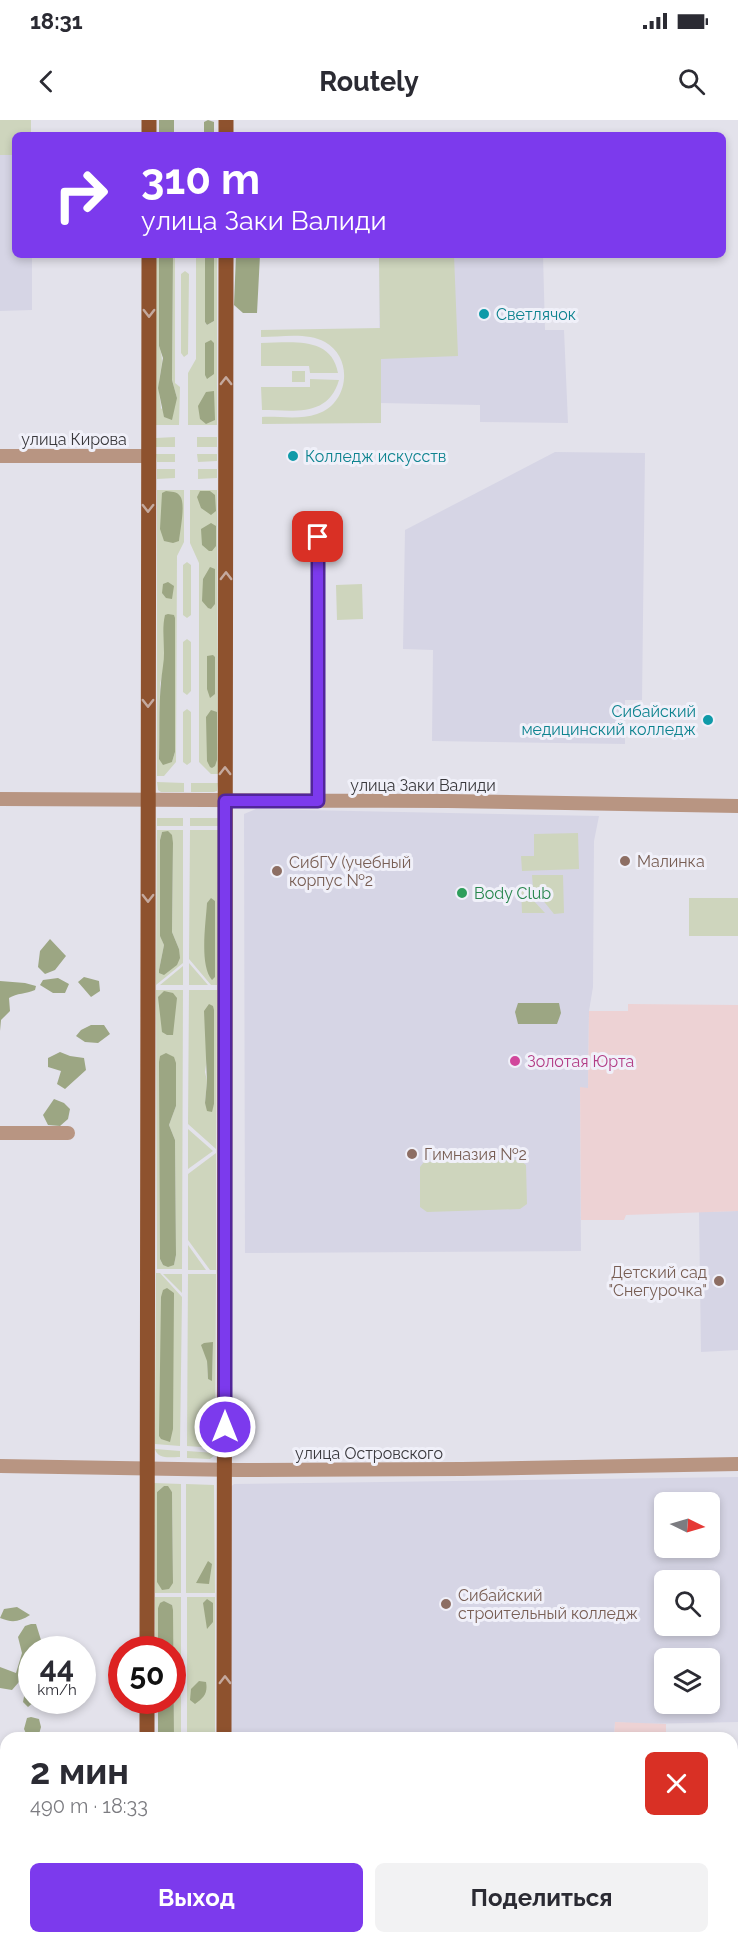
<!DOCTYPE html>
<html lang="ru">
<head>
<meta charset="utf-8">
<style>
	:root { --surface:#fff; --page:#f2f2f3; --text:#2b2b33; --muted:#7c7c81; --accent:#7c3aed }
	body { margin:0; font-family:Raleway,sans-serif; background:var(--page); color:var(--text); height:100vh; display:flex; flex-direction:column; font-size:22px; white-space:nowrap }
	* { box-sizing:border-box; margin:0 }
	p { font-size:20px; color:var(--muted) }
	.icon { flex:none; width:33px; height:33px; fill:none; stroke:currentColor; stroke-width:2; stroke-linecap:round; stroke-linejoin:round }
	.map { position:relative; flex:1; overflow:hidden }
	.panel { position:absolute; left:0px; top:1612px; width:738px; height:212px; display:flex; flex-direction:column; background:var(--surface); border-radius:18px 18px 0 0; box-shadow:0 3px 9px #0003 }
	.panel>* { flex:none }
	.hud { position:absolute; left:12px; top:12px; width:714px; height:126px; border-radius:9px; box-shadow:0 3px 9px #0003; background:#7c3aed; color:#fff; overflow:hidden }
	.needle { width:39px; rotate:95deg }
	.tools { position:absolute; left:654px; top:1372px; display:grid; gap:12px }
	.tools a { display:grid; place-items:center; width:66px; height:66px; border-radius:9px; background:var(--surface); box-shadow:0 3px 9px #0003; font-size:30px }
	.speed { position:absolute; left:18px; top:1516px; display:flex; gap:12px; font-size:30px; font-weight:700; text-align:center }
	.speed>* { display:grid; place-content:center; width:78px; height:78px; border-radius:50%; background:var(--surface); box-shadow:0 3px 9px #0003; line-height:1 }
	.speed small { font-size:15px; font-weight:400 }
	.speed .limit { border:9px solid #d22; background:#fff; color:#111 }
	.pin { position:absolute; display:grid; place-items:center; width:51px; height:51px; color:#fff; margin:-26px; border-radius:12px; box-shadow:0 3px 9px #0006 }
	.me { position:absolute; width:66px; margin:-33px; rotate:0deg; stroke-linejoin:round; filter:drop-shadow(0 0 4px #0008) }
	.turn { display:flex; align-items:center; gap:21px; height:126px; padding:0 30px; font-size:27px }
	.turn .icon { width:78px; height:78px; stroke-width:2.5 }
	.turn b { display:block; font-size:42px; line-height:51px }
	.round { display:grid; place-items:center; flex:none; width:63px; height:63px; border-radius:9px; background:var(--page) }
	.headline { display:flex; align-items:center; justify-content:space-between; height:102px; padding:0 30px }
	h1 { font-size:36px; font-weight:700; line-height:45px }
	.button { display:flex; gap:12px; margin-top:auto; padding:12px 30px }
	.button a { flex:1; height:69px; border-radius:9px; background:var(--accent); color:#fff; font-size:24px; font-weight:700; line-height:69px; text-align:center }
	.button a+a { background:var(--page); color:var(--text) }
	.status { display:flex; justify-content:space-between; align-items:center; height:42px; padding:0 30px; background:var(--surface); direction:ltr }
	.status svg { height:16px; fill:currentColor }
	header { display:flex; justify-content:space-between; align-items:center; height:78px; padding:0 30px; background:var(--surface); font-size:27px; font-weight:700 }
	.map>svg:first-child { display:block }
	.built { fill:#d6d5e5; fill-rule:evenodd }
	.industrial { fill:#edd2d4 }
	.green { fill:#ced5bd; fill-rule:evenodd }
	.forest { fill:#9ca683 }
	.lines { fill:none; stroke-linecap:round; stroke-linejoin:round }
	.minor { stroke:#b89582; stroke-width:14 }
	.major { stroke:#8e522e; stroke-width:15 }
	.oneway { stroke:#c4a99e }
	.route-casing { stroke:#51269a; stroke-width:15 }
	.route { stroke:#7c3aed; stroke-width:10 }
	.culture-dot { fill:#0f9aa8; stroke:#f0f0f9; stroke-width:2 }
	.education-dot { fill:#8d6e63; stroke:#f0f0f9; stroke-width:2 }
	.leisure-dot { fill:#2e9e5b; stroke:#f0f0f9; stroke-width:2 }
	.hotel-dot { fill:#d1479c; stroke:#f0f0f9; stroke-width:2 }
	.labels { text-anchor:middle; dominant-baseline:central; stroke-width:6; stroke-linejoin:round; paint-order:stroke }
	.culture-label { font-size:16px; fill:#0d838f; stroke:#f0f0f9; text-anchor:start }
	.street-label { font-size:16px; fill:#39383c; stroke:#f0f0f9 }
	.education-label { font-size:16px; fill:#785e54; stroke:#f0f0f9; text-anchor:start }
	.leisure-label { font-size:16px; fill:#27864d; stroke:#f0f0f9; text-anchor:start }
	.hotel-label { font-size:16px; fill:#b23c85; stroke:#f0f0f9; text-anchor:start }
</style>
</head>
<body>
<div class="status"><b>18:31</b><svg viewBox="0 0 49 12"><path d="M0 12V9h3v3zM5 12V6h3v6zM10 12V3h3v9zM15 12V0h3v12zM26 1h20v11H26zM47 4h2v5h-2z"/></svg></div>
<header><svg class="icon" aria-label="back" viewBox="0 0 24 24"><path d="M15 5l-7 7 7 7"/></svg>Routely<svg class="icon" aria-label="search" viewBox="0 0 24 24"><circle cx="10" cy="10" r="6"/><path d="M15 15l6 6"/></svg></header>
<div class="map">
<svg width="738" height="1823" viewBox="0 0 738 1823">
	<rect width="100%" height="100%" fill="#e3e2eb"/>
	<path class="built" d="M0,35H15V135H32V190L0,191Z
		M379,135H543L545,210H564L568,303L480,302V285L380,283Z
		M555,332L645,333L642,580H625V624L432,621L433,530L403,529L405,410Z
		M256,689L599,696L594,721L593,867L589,891L588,968H580L581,1131L245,1133L244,694Z
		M738,1091V1230L701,1232L699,1092Z
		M738,1357V1602L641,1604L615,1602L614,1618H228L227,1370L234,1364ZM664,1383H710V1428H664ZM664,1461H710V1506H664ZM664,1539H710V1584H664Z
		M228,1818H638V1823H228Z"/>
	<path class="industrial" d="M628,884L738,885V1091L626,1095L624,1100H581L580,967L588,968L589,891H628Z
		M615,1602L666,1604V1618H614Z"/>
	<path class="green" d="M0,0H31V15H15V35H0Z
		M156,135H159V226C165,242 160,248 159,264C158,272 161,281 161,289L177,278L172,260L173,135H175V263L180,267L179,305H156Z
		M196,135H205V202L207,205L214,201V135H217V305H188V253L196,239Z
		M379,135H454L458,236L381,239V303L262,304V297C279,296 300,300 317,294C349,284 354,238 325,222C307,212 281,217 261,217V210L380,208Z
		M185,151L189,154L188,234L184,237L181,233V154Z
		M261,223C290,223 331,215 338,253H310L309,246H261Z
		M292,251H305V262H292Z
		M310,259L339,260C328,298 293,290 262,290L261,267H310Z
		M175,317V327H156V318Z
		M197,317H217V327H197Z
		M156,334H175V342H157Z
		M197,334H217V341L198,342Z
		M157,349H175V358L157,359Z
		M198,349H217V358L198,359Z
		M157,370H184V422L177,436L176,642L164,656H157ZM175,498V632L172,642L159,639L160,564Z
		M190,370H217L218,654H211L199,642V443L190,423Z
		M187,442L191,445V495L187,498L183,495V445Z
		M362,464L363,499L337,500L336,465Z
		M187,519L191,522V571L187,575L183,572V522Z
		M187,589L191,592V642L187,645L183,642V592Z
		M157,662L184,663V672H161L158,670Z
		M191,663H218L217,671L214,672H191Z
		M157,698H183V706H157Z
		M190,698H218V706H190Z
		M157,710H183V843L156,865ZM162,712L173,723L172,812L179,829L159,850L164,825L160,815V720Z
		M190,710H218L217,865H211L189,839Z
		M578,713L579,749L522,751L521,736H534V714Z
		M532,755H563L564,793L554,794L533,768Z
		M521,767L545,793H522Z
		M689,778H738V816H689Z
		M189,843L208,865H189Z
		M183,846V865H160Z
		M156,870H183L182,1149H157ZM160,936L176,986L169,1005L175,1020L176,1135L174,1145H163L160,1139Z
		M189,870H217L216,1029L188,1004ZM214,890V984L211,992L205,983L207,961L205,952Z
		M188,1009L213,1031L188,1049Z
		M216,1033V1150H210L188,1120V1054Z
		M520,1040L526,1045L527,1084L520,1089L427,1092L420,1087V1047L424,1042Z
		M188,1125L206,1150H188Z
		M156,1153H160L182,1177L180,1326L155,1324Z
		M163,1154H182V1173Z
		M188,1154H216L215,1328L187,1326ZM212,1222L213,1223L212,1260L208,1259L207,1241Z
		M155,1329L180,1331V1337C171,1337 158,1340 155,1329Z
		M187,1331L215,1333V1335L210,1339L187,1338Z
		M154,1363L181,1364V1473H155ZM164,1366H167L172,1372L173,1463L157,1372Z
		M186,1364L214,1365L215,1473H186Z
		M155,1477H181V1618H174L172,1485L164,1481L158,1488V1530H155Z
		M187,1477H215V1618H187Z
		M732,1703H738V1747H732Z
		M187,1818H216V1823H187Z"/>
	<path class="forest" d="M159,0H174V15H159Z
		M208,0L214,2V15H204V2Z
		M159,135H173L172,260L177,278L172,300L164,297L158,268L163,238L159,226Z
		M205,135H214V201L207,205L205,202Z
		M236,135H260L257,193H243L234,185Z
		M211,220L214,223V254L207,259L205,255V223Z
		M214,271L215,300L206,304L200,299L198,286L206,272Z
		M166,371C171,372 177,371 180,376C186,383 180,411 179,421L173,423L164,421L160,409L162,373Z
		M200,371H210L215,375L216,391L211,395L201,388L197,377Z
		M211,403L216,406V426L212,431H209L202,425L201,409Z
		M210,447L215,449V484L211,489L208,488L202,481L203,459Z
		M168,462L174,466L172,479L166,478L162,473L163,464Z
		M168,494L174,495L175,498V632L172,642L163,645L159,639C160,608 158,577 163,546C166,529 161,512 165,495Z
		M213,535L215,537V574L210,578L207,569V536Z
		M211,590L217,592V640L215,646L212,648L210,647L207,641L206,597Z
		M168,711L172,715L173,723L172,812L179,829L180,838L177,845L164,855L159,853V850L164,825L160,816V720L162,712Z
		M211,778L215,781V857L212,860C199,845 206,802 207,783Z
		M50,819L66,836L55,850L45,854L38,847L40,831Z
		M84,857L99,861L100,871L91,877L78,862Z
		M58,858L69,864L65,873H53L40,865L43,860Z
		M0,861L25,863L36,866L35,870C26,874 17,873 9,878L10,891L1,900L0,911Z
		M164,871L173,873L177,878L173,915H167L162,912L158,877Z
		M518,883H559L561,893L557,904H518L515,892Z
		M209,884L213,886L214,890V984L212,992L207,991L205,983L207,961L204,891Z
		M91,905H104L110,914L98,923L85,922L76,916L81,910Z
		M60,932L70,936L84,938L86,950L65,969L57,964L61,951L48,947V938Z
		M166,933L174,937L176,943V986L169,1005L175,1020L176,1135L174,1145L168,1147L163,1145L160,1139L159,942L160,936Z
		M54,979L64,983L70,989L68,999L60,1006L48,1005L43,995Z
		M167,1168L174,1173L173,1309L170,1322L161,1319L159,1316L161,1177L163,1170Z
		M213,1222L212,1261L208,1259L207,1241L201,1225L204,1223Z
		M164,1366H168L172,1372L173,1463L169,1469L162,1470L157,1462V1372Z
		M208,1441L212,1444L209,1464L196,1463Z
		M207,1479L213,1483V1502L207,1509L203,1483Z
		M164,1481L172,1485L173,1490L174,1618H158V1581H172V1530H158V1488L160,1483Z
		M17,1487L30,1495C19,1502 12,1503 0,1498L4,1489Z
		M31,1504H36L41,1520L32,1530V1581H35L28,1587L23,1582L28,1556L25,1555L12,1570L0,1568V1547L16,1553L22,1533L18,1517L25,1506Z
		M199,1561L206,1562C208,1573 204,1578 195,1584L190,1580L191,1569Z
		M31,1597L39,1599L41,1607L38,1618H28L24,1609L27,1598Z"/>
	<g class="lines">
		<path class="minor" d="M0,336H148
			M318,417V681
			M0,679L448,681L738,686
			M0,1013H68
			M0,1346L237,1350L462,1349L738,1344"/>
		<path class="major" d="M149,15V0
			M226,15V0
			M147,1530L149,135
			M147,1618V1581
			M224,1618L226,135
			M147,1823V1818
			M224,1823V1818"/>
	</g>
	<defs><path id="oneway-chevron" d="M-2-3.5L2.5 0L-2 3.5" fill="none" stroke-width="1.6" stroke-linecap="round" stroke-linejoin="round" transform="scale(1.5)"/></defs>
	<g class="oneway">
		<use href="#oneway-chevron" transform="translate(149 193) rotate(90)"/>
		<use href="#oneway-chevron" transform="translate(226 261) rotate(-90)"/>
		<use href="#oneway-chevron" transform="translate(148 388) rotate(90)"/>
		<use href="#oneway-chevron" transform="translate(226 456) rotate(-90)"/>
		<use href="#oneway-chevron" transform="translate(148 583) rotate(90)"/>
		<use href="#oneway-chevron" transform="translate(225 651) rotate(-90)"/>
		<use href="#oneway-chevron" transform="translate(148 778) rotate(90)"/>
		<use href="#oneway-chevron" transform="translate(225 1560) rotate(-90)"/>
	</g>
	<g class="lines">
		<defs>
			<path id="route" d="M225,1307V681H318V417"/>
		</defs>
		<use href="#route" class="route-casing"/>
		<use href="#route" class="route"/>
	</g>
	<g class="culture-dot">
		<circle cx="484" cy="194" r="6"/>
		<circle cx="293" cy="336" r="6"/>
		<circle cx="708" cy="600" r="6"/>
	</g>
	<g class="education-dot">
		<circle cx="625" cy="741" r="6"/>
		<circle cx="277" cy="751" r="6"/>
		<circle cx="412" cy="1034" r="6"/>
		<circle cx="719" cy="1161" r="6"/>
		<circle cx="446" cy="1484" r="6"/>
	</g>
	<circle class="leisure-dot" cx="462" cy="773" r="6"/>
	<circle class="hotel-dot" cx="515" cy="941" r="6"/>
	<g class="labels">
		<g class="culture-label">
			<text x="496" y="194">Светлячок</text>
			<text x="305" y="336">Колледж искусств</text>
			<text x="696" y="591" text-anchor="end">Сибайский<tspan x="696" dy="18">медицинский колледж</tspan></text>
		</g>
		<g class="street-label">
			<text x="74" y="319">улица Кирова</text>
			<text x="423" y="665">улица Заки Валиди</text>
			<text x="369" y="1333">улица Островского</text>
		</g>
		<g class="education-label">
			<text x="637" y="741">Малинка</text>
			<text x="289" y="742">СибГУ (учебный<tspan x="289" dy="18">корпус №2</tspan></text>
			<text x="424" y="1034">Гимназия №2</text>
			<text x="707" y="1152" text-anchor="end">Детский сад<tspan x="707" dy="18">"Снегурочка"</tspan></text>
			<text x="458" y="1475">Сибайский<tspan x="458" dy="18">строительный колледж</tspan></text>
		</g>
		<g class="leisure-label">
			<text x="474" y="773">Body Club</text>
		</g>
		<g class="hotel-label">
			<text x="527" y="941">Золотая Юрта</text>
		</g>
	</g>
</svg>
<div class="tools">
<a><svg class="needle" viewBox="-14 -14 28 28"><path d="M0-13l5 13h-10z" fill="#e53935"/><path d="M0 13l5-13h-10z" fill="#7c7c81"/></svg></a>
<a><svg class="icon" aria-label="search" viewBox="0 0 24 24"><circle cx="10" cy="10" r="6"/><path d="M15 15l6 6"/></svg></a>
<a><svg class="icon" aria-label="layers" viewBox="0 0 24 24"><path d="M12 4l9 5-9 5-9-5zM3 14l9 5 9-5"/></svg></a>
</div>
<div class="speed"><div>44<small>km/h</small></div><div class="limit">50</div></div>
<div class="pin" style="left:318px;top:417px;background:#d93025"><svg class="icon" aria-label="arrive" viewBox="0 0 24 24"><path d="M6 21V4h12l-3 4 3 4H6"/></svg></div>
<svg class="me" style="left:225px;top:1307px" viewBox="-20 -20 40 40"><circle r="17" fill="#7c3aed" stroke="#fff" stroke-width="3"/><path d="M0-11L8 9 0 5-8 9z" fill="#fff"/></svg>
<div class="hud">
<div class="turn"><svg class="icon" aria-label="right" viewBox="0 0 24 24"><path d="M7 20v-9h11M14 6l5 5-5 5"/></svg><div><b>310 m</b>улица Заки Валиди</div></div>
</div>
<section class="panel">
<div class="headline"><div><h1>2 мин</h1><p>490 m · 18:33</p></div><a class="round" style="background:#d93025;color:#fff"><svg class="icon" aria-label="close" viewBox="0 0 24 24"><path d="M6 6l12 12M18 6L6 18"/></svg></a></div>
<div class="button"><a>Выход</a><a>Поделиться</a></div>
</section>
</div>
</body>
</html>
